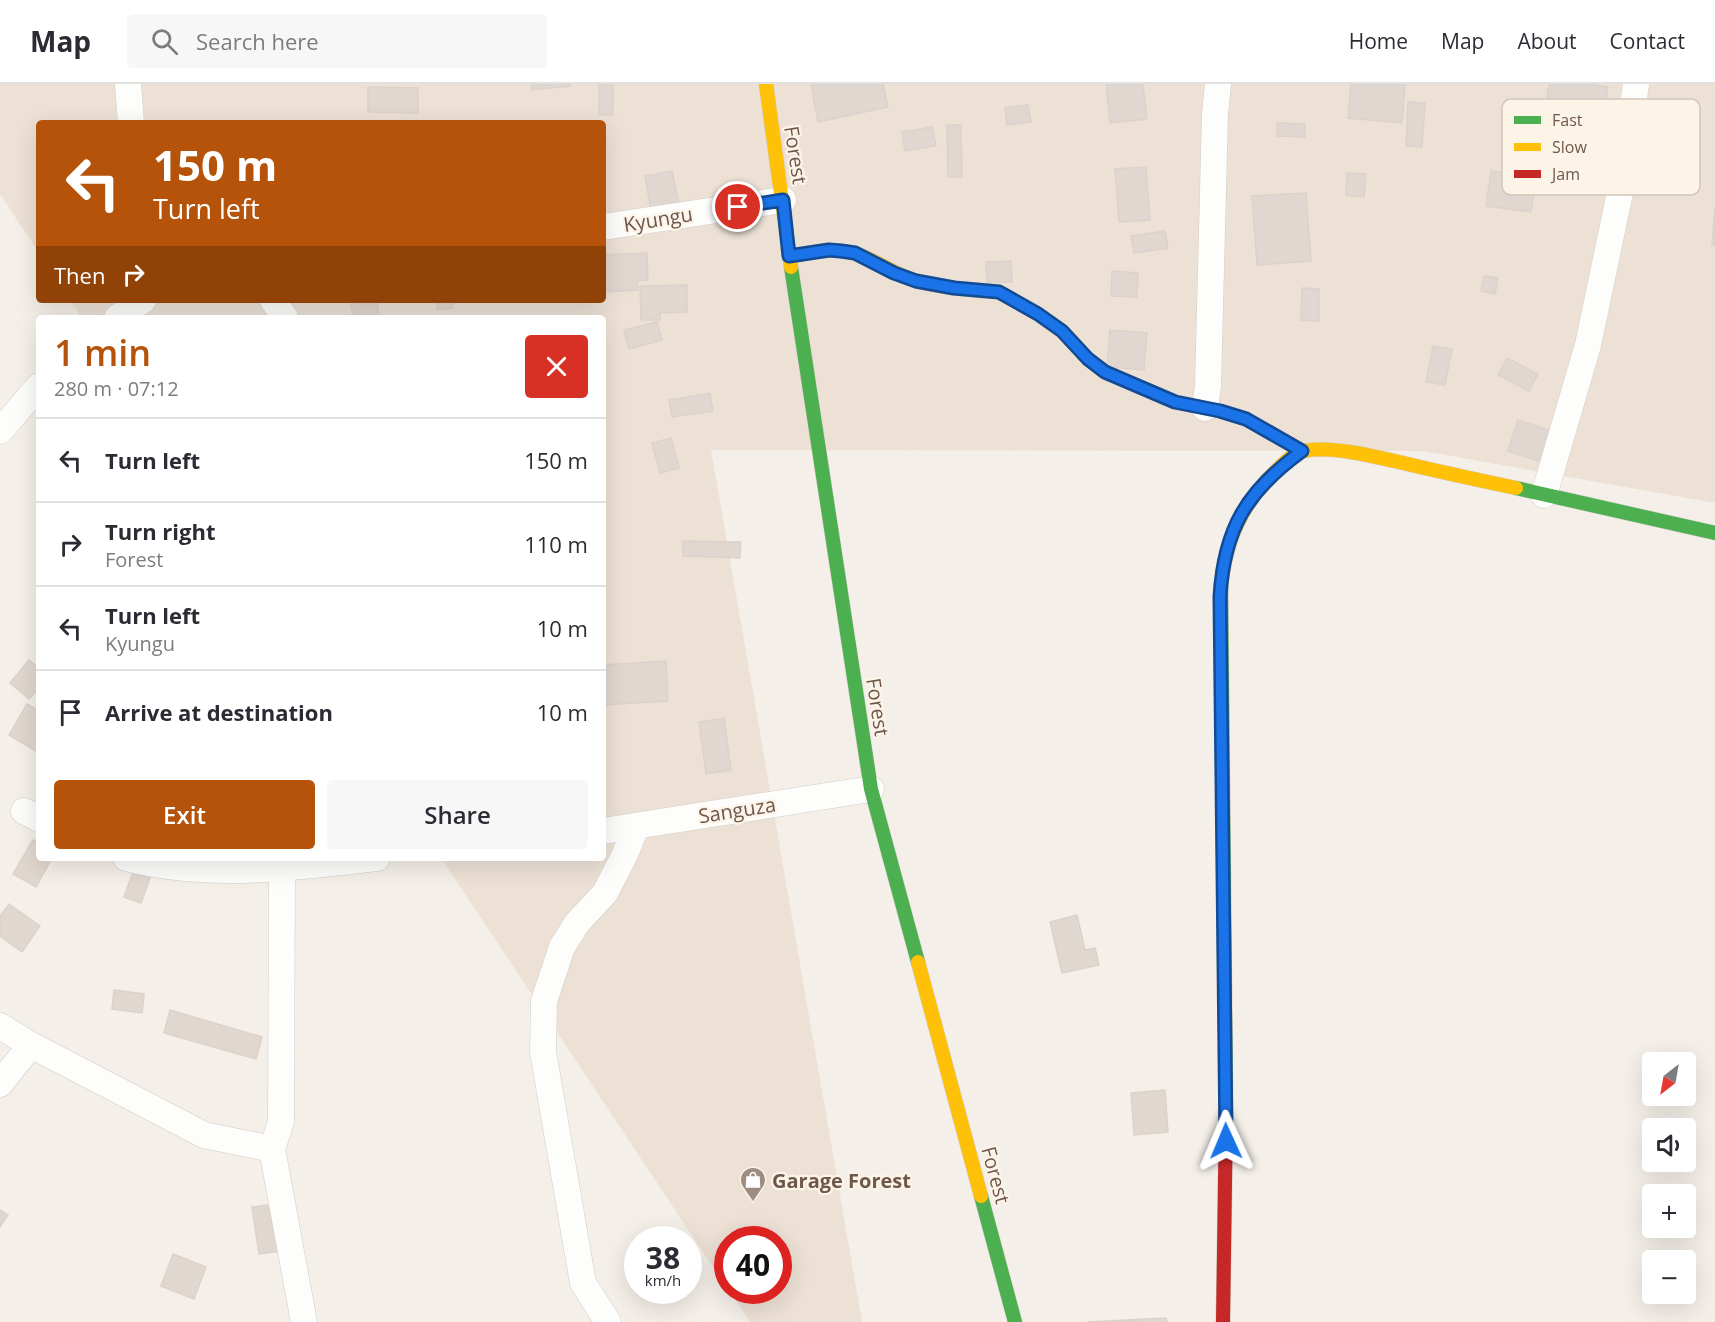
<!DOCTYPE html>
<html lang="en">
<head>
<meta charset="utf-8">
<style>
	:root { --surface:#fff; --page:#f7f7f7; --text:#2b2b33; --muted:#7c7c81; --line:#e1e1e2; --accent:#b45309 }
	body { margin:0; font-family:"Open Sans",sans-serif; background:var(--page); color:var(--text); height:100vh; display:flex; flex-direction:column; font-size:22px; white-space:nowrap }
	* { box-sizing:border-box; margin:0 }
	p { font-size:20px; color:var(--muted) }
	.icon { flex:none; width:33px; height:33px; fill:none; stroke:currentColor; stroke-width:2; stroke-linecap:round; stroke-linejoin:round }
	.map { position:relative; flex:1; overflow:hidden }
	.side { position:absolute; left:36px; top:231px; width:570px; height:546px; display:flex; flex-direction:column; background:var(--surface); border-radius:6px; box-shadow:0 6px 24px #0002 }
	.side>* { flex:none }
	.guide { position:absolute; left:36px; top:36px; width:570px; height:183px; border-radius:6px; box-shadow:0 6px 24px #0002; background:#b45309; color:#fff; overflow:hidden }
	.needle { width:39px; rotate:211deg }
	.controls { position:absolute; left:1642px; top:968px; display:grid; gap:12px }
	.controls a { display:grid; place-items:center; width:54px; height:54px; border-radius:6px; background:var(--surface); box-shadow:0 6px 24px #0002; font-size:30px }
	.speed { position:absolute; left:624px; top:1142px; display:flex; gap:12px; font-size:30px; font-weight:700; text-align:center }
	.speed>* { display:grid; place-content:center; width:78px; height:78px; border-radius:50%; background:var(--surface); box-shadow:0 6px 24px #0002; line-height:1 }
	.speed small { font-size:15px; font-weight:400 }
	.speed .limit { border:9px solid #d22; background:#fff; color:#111 }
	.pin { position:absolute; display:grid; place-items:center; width:51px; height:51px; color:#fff; margin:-26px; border:3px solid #fff; border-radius:50%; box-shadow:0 2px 6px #0007 }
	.me { position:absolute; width:66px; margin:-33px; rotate:359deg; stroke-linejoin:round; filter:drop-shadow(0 0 4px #0008) }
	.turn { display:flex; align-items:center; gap:21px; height:126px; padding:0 18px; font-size:27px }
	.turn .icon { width:78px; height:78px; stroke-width:2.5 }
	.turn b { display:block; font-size:42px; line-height:51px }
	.then { display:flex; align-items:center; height:57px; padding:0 18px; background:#0003; gap:12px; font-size:22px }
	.round { display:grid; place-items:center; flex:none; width:63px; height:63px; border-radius:6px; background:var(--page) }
	.overview { display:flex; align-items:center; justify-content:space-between; height:102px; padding:0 18px }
	h1 { font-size:36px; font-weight:600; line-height:45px; color:var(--accent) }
	.cta { display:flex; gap:12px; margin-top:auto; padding:12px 18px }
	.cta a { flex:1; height:69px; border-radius:6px; background:var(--accent); color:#fff; font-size:24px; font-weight:600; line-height:69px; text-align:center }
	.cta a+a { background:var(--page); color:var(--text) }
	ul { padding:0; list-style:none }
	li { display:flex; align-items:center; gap:18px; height:84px; padding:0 18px; border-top:2px solid var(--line) }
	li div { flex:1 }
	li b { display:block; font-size:22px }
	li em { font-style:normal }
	header { display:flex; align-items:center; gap:36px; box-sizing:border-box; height:84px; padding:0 30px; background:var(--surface); border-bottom:2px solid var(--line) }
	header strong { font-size:28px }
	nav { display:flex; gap:33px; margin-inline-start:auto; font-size:21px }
	.search { width:420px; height:54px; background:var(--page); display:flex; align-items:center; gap:15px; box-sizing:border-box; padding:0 21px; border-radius:6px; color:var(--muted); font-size:22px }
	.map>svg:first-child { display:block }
	.residential { fill:#ede1d5 }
	.building { fill:#e0d7d0; stroke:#dcd2cb; stroke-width:1.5 }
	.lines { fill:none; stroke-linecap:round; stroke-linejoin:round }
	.street-casing { stroke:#d3ccc6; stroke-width:27 }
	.fast-casing { stroke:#d3ccc5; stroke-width:15 }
	.slow-casing { stroke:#d3ccc5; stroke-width:15 }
	.jam-casing { stroke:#d3ccc5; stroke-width:15 }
	.street { stroke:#fdfdfc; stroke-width:26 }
	.fast { stroke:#4caf50; stroke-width:14 }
	.slow { stroke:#ffc107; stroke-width:14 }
	.jam { stroke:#c62828; stroke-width:14 }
	.route-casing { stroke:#114b97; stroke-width:15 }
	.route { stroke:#1a73e8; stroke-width:10 }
	.labels { text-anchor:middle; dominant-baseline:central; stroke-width:4.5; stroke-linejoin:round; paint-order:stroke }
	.street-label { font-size:20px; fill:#6f574b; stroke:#fdf4e8 }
	.poi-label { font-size:20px; font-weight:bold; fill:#6f574b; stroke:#fdf4e8; text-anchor:start }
	.key { fill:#fdf4e8; stroke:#d2c5b9; stroke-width:1.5 }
	.key-label { font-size:16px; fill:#6f574b }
</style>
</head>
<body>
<header>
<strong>Map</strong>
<div class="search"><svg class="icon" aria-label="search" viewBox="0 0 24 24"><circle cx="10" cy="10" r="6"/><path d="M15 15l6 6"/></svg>Search here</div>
<nav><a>Home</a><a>Map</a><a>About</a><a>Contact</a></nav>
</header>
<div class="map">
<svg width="1715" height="1238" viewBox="0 0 1715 1238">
	<rect width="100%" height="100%" fill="#f4efe8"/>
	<path class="residential" d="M0,0H1715V419L1423,367L711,366L862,1238H750L729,1206H778V1155H728L727,1204L441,774H603V234H82L70,216H603V39H39V169L0,110Z"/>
	<path class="building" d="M532,0H570V2L532,6Z
		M599,0H613V31H599Z
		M811,0H883L888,23L818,38Z
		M1106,0H1143L1147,35L1110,39Z
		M1351,0H1405L1402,39L1348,34Z
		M1549,0H1590L1608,3L1601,44L1543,35Z
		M368,3L418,4V29L368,28Z
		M1408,18L1425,19L1422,63L1406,62Z
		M1028,21L1031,38L1007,41L1005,24Z
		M1277,39L1305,40V53L1277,52Z
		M947,41H961L962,93H948Z
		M932,43L936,62L905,67L902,48Z
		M1146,83L1150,136L1119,138L1115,85Z
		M672,87L680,125L652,131L645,92Z
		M1491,87L1536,93L1531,128L1486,122Z
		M1347,89L1366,90L1364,113L1346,111Z
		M1306,109L1311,177L1257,181L1252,112Z
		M1715,124V161H1712Z
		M1165,147L1168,164L1134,169L1131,152Z
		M647,169L648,196L637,197L638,206L603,208V171Z
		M1011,177L1012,198H987L986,178Z
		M1112,187L1138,189L1137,213L1111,212Z
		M1484,192L1498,194L1495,210L1481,207Z
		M687,201V228L660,229V236H641L640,202Z
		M1302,204L1319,205V237L1301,236Z
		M351,216H377L379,234H353Z
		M436,216H451L453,224L438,226Z
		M657,238L662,256L629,265L624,246Z
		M1110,246L1147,249L1144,286L1107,283Z
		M1433,262L1452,265L1445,301L1426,298Z
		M1507,274L1538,290L1529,307L1498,291Z
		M710,309L713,327L672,333L669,316Z
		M1518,336L1551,347L1542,378L1508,367Z
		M671,354L679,384L660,389L652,359Z
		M683,457L741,458L740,474L683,472Z
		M29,576L39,584V604L29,615L10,599Z
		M666,577L668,617L603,621V581Z
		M27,620L39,627V669L9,651Z
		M724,634L731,686L706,690L699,638Z
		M33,756L39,759V774H52L36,803L13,790Z
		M133,788L150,794L141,819L124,813Z
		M9,820L40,842L22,868L0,852V832Z
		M1077,831L1085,866L1095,864L1099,881L1062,889L1050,838Z
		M114,906L144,910L142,929L112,925Z
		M170,926L262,953L256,975L164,949Z
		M1165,1006L1168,1048L1134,1051L1131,1009Z
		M275,1120L282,1167L259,1170L252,1123Z
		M0,1126L8,1131L0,1143Z
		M173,1170L206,1183L194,1215L161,1202Z
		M1166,1234L1167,1238H1087Z"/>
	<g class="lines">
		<defs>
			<path id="street" d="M128,0L131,39
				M603,143L783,116
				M273,216L285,234
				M117,234L143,216
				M1205,324L1208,302L1215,30L1218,0
				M0,347L39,302
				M1544,411L1588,261L1623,94L1636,0
				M24,727L39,735
				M603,747L871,705
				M126,774C206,795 295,784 377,774
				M282,785L281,1038L272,1065L304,1238
				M0,942L31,961L204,1051L272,1065
				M0,1000L31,961
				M608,1238L583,1199L543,968L544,917L562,863L577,839L605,809L625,770L636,743"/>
			<path id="fast" d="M791,183L871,705L918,878
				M1006,212L1038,230L1062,247L1088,275L1105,288L1175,318L1220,327L1246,335L1302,367
				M1516,404L1715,449
				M1221,502L1226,1028
				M981,1112L1015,1238"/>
			<path id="slow" d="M766,0L791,183
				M789,173C810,169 832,163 853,169C874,174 894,191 916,197C943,204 972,206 999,208L1006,212
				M1221,502C1225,457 1244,416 1278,385C1285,378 1294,369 1304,367C1330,361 1377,373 1403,379C1441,388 1478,396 1516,404
				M918,878L981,1112"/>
			<path id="jam" d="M1223,1238L1226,1028"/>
		</defs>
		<use href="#street" class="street-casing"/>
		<use href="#fast" class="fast-casing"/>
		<use href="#slow" class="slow-casing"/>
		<use href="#jam" class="jam-casing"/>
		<use href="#street" class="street"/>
		<use href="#fast" class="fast"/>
		<use href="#slow" class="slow"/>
		<use href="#jam" class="jam"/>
	</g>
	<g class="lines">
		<defs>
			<path id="route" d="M738,123L783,116L789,172L829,166L841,167L855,169L894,189L916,197L954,204L999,208L1038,230L1062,247L1088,275L1105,288L1175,318L1220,327L1246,335L1302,367C1247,407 1224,444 1220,513L1226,1057"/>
		</defs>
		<use href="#route" class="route-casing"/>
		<use href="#route" class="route"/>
	</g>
	<defs>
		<symbol id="shop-pin" viewBox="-11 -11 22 30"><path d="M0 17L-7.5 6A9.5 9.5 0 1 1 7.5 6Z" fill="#9e8c82" stroke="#fdf4e8"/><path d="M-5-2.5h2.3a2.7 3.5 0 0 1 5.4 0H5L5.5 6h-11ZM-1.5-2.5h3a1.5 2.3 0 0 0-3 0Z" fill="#fff"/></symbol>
	</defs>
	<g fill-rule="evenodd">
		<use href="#shop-pin" x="738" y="1081" width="30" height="40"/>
	</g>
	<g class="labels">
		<g class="street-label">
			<text transform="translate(796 71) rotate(81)">Forest</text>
			<text transform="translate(658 135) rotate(-9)">Kyungu</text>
			<text transform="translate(878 623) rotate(81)">Forest</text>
			<text transform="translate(737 726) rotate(-9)">Sanguza</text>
			<text transform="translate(996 1091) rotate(75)">Forest</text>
		</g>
		<g class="poi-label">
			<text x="772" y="1096">Garage Forest</text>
		</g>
	</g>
	<rect x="1502" y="15" width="198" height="96" rx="9" class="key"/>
	<rect x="1514" y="32" width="27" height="8" fill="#4caf50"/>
	<rect x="1514" y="59" width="27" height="8" fill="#ffc107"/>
	<rect x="1514" y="86" width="27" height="8" fill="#c62828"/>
	<g class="key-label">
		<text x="1552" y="42">Fast</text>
		<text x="1552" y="69">Slow</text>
		<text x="1552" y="96">Jam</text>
	</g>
</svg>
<div class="controls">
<a><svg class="needle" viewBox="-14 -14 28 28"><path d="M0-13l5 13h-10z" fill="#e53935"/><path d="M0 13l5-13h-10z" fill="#7c7c81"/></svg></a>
<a><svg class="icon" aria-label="sound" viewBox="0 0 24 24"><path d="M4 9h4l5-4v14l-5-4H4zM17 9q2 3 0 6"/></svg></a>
<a>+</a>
<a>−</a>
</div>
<div class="speed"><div>38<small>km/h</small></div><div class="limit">40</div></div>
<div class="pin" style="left:738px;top:123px;background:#d93025"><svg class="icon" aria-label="arrive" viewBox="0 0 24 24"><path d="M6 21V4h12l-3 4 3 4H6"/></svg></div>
<svg class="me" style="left:1226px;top:1057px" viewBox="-20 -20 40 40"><path d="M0-17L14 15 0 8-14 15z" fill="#1a73e8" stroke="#fff" stroke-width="4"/></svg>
<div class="guide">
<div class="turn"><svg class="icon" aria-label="left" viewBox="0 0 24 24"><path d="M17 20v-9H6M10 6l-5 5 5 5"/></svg><div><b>150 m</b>Turn left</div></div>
<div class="then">Then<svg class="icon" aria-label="right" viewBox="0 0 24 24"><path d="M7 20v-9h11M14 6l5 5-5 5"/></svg></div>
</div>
<section class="side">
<div class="overview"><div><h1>1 min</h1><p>280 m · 07:12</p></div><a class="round" style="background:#d93025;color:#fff"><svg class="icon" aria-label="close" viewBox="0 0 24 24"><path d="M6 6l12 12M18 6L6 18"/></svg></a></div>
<ul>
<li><svg class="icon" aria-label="left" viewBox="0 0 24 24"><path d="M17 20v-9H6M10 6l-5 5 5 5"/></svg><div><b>Turn left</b></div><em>150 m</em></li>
<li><svg class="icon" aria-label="right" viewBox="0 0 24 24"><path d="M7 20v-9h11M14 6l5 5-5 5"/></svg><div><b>Turn right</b><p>Forest</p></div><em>110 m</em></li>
<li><svg class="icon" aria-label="left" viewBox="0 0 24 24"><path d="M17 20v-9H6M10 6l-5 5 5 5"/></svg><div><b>Turn left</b><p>Kyungu</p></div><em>10 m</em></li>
<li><svg class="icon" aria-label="arrive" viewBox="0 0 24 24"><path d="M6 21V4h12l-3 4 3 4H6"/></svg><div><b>Arrive at destination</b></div><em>10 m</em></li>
</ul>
<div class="cta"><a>Exit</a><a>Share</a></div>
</section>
</div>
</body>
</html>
